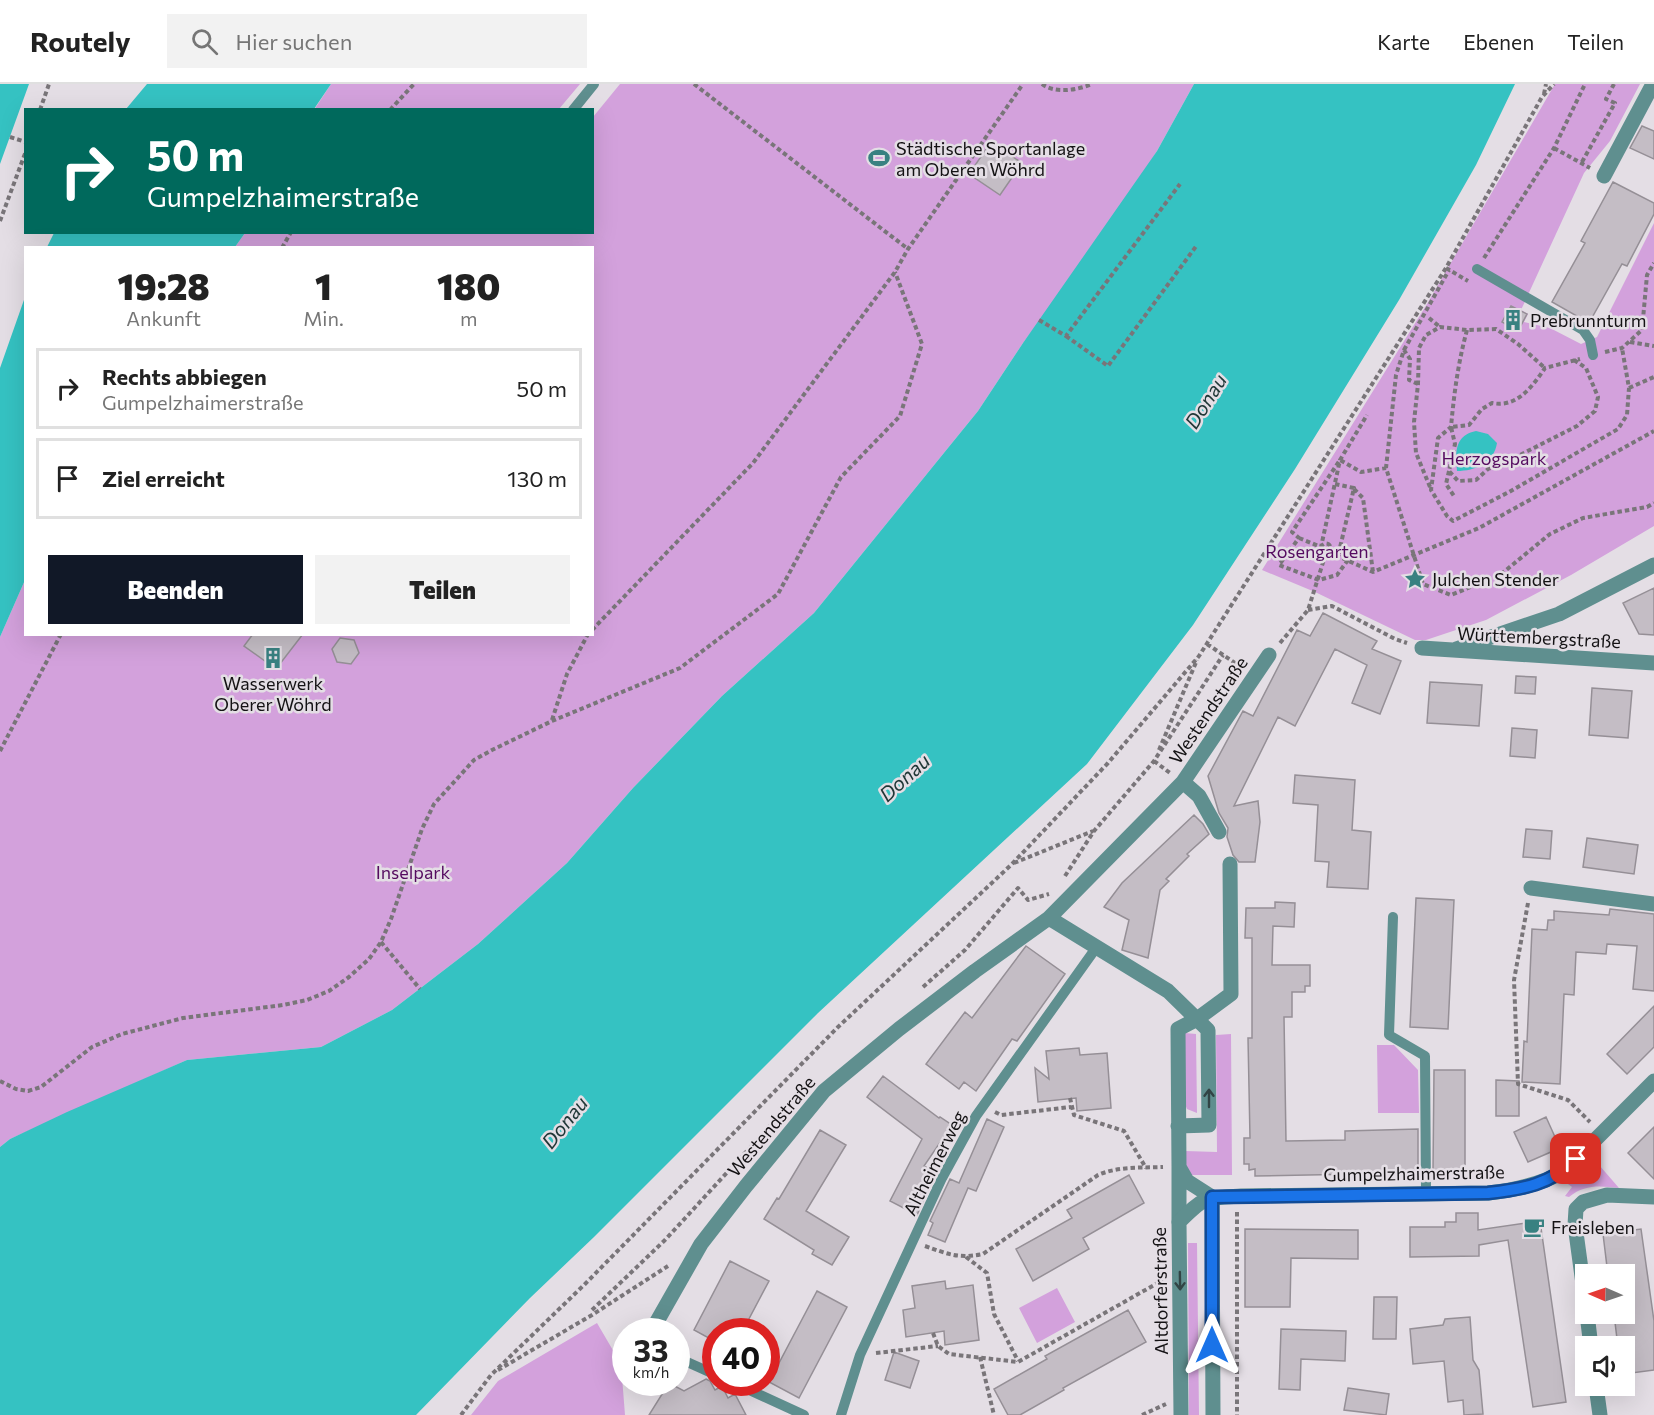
<!DOCTYPE html>
<html lang="de">
<head>
<meta charset="utf-8">
<style>
	:root { --surface:#fff; --page:#f2f2f2; --text:#222; --muted:#767676; --line:#e0e0e0; --accent:#111827 }
	body { margin:0; font-family:Commissioner,sans-serif; background:var(--page); color:var(--text); height:100vh; display:flex; flex-direction:column; font-size:22px; white-space:nowrap }
	* { box-sizing:border-box; margin:0 }
	p { font-size:20px; color:var(--muted) }
	.icon { flex:none; width:33px; height:33px; fill:none; stroke:currentColor; stroke-width:2; stroke-linecap:round; stroke-linejoin:round }
	.map { position:relative; flex:1; overflow:hidden }
	.sheet { position:absolute; left:24px; top:162px; width:570px; height:390px; display:flex; flex-direction:column; background:var(--surface); border-radius:0px; box-shadow:0 6px 24px #0002 }
	.sheet>* { flex:none }
	.top-card { position:absolute; left:24px; top:24px; width:570px; height:126px; border-radius:0px; box-shadow:0 6px 24px #0002; background:#00695c; color:#fff; overflow:hidden }
	.needle { width:39px; rotate:272deg }
	.buttons { position:absolute; left:1575px; top:1180px; display:grid; gap:12px }
	.buttons a { display:grid; place-items:center; width:60px; height:60px; border-radius:0px; background:var(--surface); box-shadow:0 6px 24px #0002; font-size:30px }
	.speed { position:absolute; left:612px; top:1234px; display:flex; gap:12px; font-size:30px; font-weight:700; text-align:center }
	.speed>* { display:grid; place-content:center; width:78px; height:78px; border-radius:50%; background:var(--surface); box-shadow:0 6px 24px #0002; line-height:1 }
	.speed small { font-size:15px; font-weight:400 }
	.speed .limit { border:9px solid #d22; background:#fff; color:#111 }
	.pin { position:absolute; display:grid; place-items:center; width:51px; height:51px; color:#fff; margin:-26px; border-radius:12px; box-shadow:0 3px 9px #0006 }
	.me { position:absolute; width:66px; margin:-33px; rotate:0deg; stroke-linejoin:round; filter:drop-shadow(0 0 4px #0008) }
	.turn { display:flex; align-items:center; gap:21px; height:126px; padding:0 24px; font-size:27px }
	.turn .icon { width:78px; height:78px; stroke-width:2.5 }
	.turn b { display:block; font-size:42px; line-height:51px }
	.eta { display:flex; justify-content:space-evenly; align-items:center; height:102px; text-align:center }
	.eta b { font-size:36px; font-weight:800; line-height:42px }
	.primary-button { display:flex; gap:12px; margin-top:auto; padding:12px 24px }
	.primary-button a { flex:1; height:69px; border-radius:0px; background:var(--accent); color:#fff; font-size:24px; font-weight:800; line-height:69px; text-align:center }
	.primary-button a+a { background:var(--page); color:var(--text) }
	ul { padding:0; list-style:none }
	li { display:flex; align-items:center; gap:18px; height:81px; margin:0 12px 9px; padding:0 12px; border:3px solid var(--line); border-radius:0px }
	li div { flex:1 }
	li b { display:block; font-size:22px }
	li em { font-style:normal }
	header { display:flex; align-items:center; gap:36px; box-sizing:border-box; height:84px; padding:0 30px; background:var(--surface); border-bottom:2px solid var(--line) }
	header strong { font-size:28px }
	nav { display:flex; gap:33px; margin-inline-start:auto; font-size:21px }
	.search { width:420px; height:54px; background:var(--page); display:flex; align-items:center; gap:15px; box-sizing:border-box; padding:0 21px; border-radius:0px; color:var(--muted); font-size:22px }
	.map>svg:first-child { display:block }
	.green { fill:#d3a1dc }
	.water { fill:#35c2c2 }
	.building { fill:#c4bdc5; stroke:#958f96; stroke-width:1.5 }
	.lines { fill:none; stroke-linecap:round; stroke-linejoin:round }
	.path { stroke:#797579; stroke-width:4; stroke-dasharray:4.5 3; stroke-linecap:butt }
	.service { stroke:#5f8f8f; stroke-width:10 }
	.minor { stroke:#5f8f8f; stroke-width:15 }
	.tertiary { stroke:#5f8f8f; stroke-width:15 }
	.oneway { stroke:#324445 }
	.route-casing { stroke:#114b97; stroke-width:15 }
	.route { stroke:#1a73e8; stroke-width:10 }
	.labels { text-anchor:middle; dominant-baseline:central; stroke-width:5; stroke-linejoin:round; paint-order:stroke }
	.poi-label { font-size:18px; fill:#141214; stroke:#e4dee5; text-anchor:start }
	.park-label { font-size:18px; fill:#550b60; stroke:#e4dee5 }
	.street-label { font-size:18px; fill:#141214; stroke:#e4dee5 }
	.water-label { font-size:20px; font-style:italic; fill:#203737; stroke:#e4dee5 }
</style>
</head>
<body>
<header>
<strong>Routely</strong>
<div class="search"><svg class="icon" aria-label="search" viewBox="0 0 24 24"><circle cx="10" cy="10" r="6"/><path d="M15 15l6 6"/></svg>Hier suchen</div>
<nav><a>Karte</a><a>Ebenen</a><a>Teilen</a></nav>
</header>
<div class="map">
<svg width="1654" height="1331" viewBox="0 0 1654 1331">
	<rect width="100%" height="100%" fill="#e4dee5"/>
	<path class="green" d="M331,0H580L559,25L314,26Z
		M620,0H1194L1157,67L1118,130L1023,259L978,327L814,529L722,612L633,704L567,779L478,860L392,926L321,963L187,976L10,1055L0,1063V553L25,496L26,550H592V164L235,163L245,149L592,148L593,33Z
		M1555,0H1640L1610,57L1584,89L1521,226L1528,230L1524,238L1550,244L1581,260L1597,253L1654,139V442L1571,491L1486,536L1426,556H1415L1315,508L1262,486L1427,220Z
		M1185,949L1196,950L1197,1029L1187,1025L1185,1020Z
		M1231,950L1232,1091H1190L1186,1084L1185,1067L1217,1068L1216,951Z
		M1377,961H1394L1418,986L1419,1029H1378Z
		M1593,1074L1619,1104C1600,1102 1585,1100 1569,1113L1565,1112L1572,1103L1568,1100Z
		M1188,1159H1197L1199,1331H1189Z
		M1057,1204L1075,1238L1037,1259L1019,1224Z
		M597,1239L621,1280L625,1331H471L498,1297Z"/>
	<path class="water" d="M0,0H29L0,80Z
		M147,0H331L314,25H126Z
		M1194,0H1515L1476,81L1399,216L1295,385L1193,541L1087,680L818,929L594,1153L530,1214L416,1331H0V1063L10,1055L67,1028L187,976L321,963L392,926L478,860L567,779L633,704L722,612L814,529L978,327L1023,259L1157,67Z
		M54,149V148L245,149L235,163H47Z
		M25,213V496L0,553V284Z
		M1476,347L1488,350L1497,359C1494,379 1475,387 1457,387C1455,368 1455,351 1476,347Z"/>
	<path class="building" d="M1642,42L1654,47V75L1630,64Z
		M991,58L1022,79L1000,111L969,90Z
		M1613,98L1654,119V130L1627,182L1622,180L1589,239L1552,218L1585,159L1581,157Z
		M1511,222L1527,230L1518,247L1502,238Z
		M1654,504V551L1639,550L1623,519Z
		M1323,529L1377,557L1372,565L1401,577L1380,630L1352,619L1367,581L1335,565L1295,642L1278,633L1234,722L1258,717L1260,738L1255,778H1239L1233,771L1227,753L1228,744L1219,729L1208,692L1243,627L1253,632L1297,546L1310,552Z
		M253,550H303L276,585L244,562Z
		M340,554L354,556L359,569L351,580L337,578L332,565Z
		M1516,592L1536,593L1535,610L1515,609Z
		M1430,598L1482,601L1479,642L1427,639Z
		M1592,604L1632,607L1628,654L1589,651Z
		M1512,644L1537,646L1535,674L1510,672Z
		M1295,691L1355,696L1352,746L1371,748L1368,805L1327,803L1329,778L1315,777L1318,721L1293,719Z
		M1194,731L1203,740L1209,750L1187,770L1189,772L1166,795L1169,797L1160,806L1148,874L1122,866L1129,836L1104,823L1122,799Z
		M1526,745L1552,747L1550,775L1523,773Z
		M1587,754L1638,761L1634,790L1583,783Z
		M1416,814L1454,816L1448,945L1410,943Z
		M1275,818L1295,819L1294,843L1273,842L1272,881H1310V902H1305V908H1292V933H1284L1286,1057L1345,1056V1047L1418,1045V1087L1409,1088V1089L1255,1092V1085L1249,1086V1080H1244V1054H1250L1248,954H1252V854H1245L1246,824H1275Z
		M1610,825L1654,830V907L1633,905L1637,862L1607,860L1606,870L1576,868L1574,911L1564,910L1560,1000L1522,998L1524,957L1527,958L1532,845L1547,846L1548,836H1554V827L1609,831Z
		M1026,862L1065,890L1017,957L1012,955L976,1007L964,998L959,1005L926,980L965,928L972,934Z
		M1654,922V963L1627,990L1607,970Z
		M1079,964L1080,971L1107,969L1111,1024L1077,1027L1076,1014L1038,1018L1035,984L1049,995L1046,967Z
		M1434,986H1465V1087H1433Z
		M883,992L939,1034L940,1033L952,1041L924,1082L936,1089L917,1131L890,1117L922,1055L867,1013Z
		M1496,996L1519,997V1032H1496Z
		M1546,1033L1560,1064L1528,1078L1514,1048Z
		M987,1035L1004,1043L976,1107L968,1104L945,1158L928,1151L933,1139L930,1137L950,1095L959,1099Z
		M1654,1043V1095L1628,1069Z
		M820,1046L846,1061L806,1127L849,1153L832,1181L812,1170L814,1166L764,1135L777,1114L779,1115Z
		M1129,1091L1144,1119L1083,1154L1089,1165L1033,1197L1016,1165L1072,1134L1067,1126Z
		M1456,1129H1478V1146L1540,1137L1566,1318L1533,1323L1508,1156L1479,1161V1172L1410,1173V1143H1445V1138H1456Z
		M1245,1145L1358,1146V1175L1291,1174L1290,1223H1245Z
		M1641,1145L1654,1237V1286L1624,1290V1263H1618L1614,1230H1624V1191H1608L1603,1150Z
		M730,1177L769,1197L742,1248H716V1258L694,1246Z
		M945,1197L946,1205L973,1201L979,1256L945,1261L944,1247L906,1253L903,1226L915,1224L912,1202Z
		M817,1207L847,1223L799,1314L769,1298Z
		M1374,1213H1397L1396,1255H1373Z
		M1128,1226L1146,1258L1063,1304L1064,1306L1020,1331H1008L994,1305L1047,1275L1045,1272Z
		M1470,1233L1473,1276L1479,1286L1483,1330L1464,1331L1463,1316L1448,1318L1444,1277L1413,1280L1410,1245L1443,1241L1445,1235Z
		M1281,1245L1346,1247L1345,1277L1301,1275L1300,1306L1279,1305Z
		M894,1268L919,1277L910,1304L885,1296Z
		M706,1295L710,1297L715,1306L722,1302L728,1314L735,1310L746,1331H649L669,1299L684,1307Z
		M1348,1304L1389,1310L1386,1331L1344,1326Z"/>
	<g class="lines">
		<path class="path" d="M694,0L908,165
			M1042,0C1055,10 1078,6 1092,0
			M1544,10L1546,0
			M40,26L49,0
			M390,26L414,0
			M10,53L26,58
			M1554,64L1590,84
			M1582,78L1615,19L1606,15L1614,0
			M0,137L26,67
			M282,164L291,148
			M1484,174L1554,64L1585,0
			M1446,184L1468,197
			M1429,234L1440,243
			M1039,236L1066,252L1180,100
			M1467,246C1458,279 1454,310 1451,343L1438,354L1431,406L1447,432L1453,437L1509,408L1618,345L1627,331L1629,304L1622,264
			M1066,252L1108,282L1197,161
			M1630,258L1654,262
			M1404,266L1449,186
			M1605,268L1622,264L1642,246L1647,191L1654,179
			M1574,276L1586,284L1598,313L1595,327L1577,342L1512,375L1488,385L1476,396L1458,397L1449,387L1455,360L1451,343L1469,341L1482,325L1492,319C1517,324 1532,303 1545,284L1580,275
			M1418,300L1409,296L1410,275L1404,266L1396,291L1386,384L1423,500L1451,511L1500,491L1550,450L1583,434L1647,423L1654,419
			M1629,304L1654,293
			M1449,387L1446,400L1454,412
			M1335,400L1354,404L1338,472
			M1430,403L1416,369L1414,338L1418,300L1419,264L1426,251L1440,243L1467,246L1496,245L1518,260L1545,284
			M1354,405L1363,414L1373,488
			M1299,454L1321,463L1340,376L1367,331
			M1321.5 464a4.5 4.5 0 1 1 9 0a4.5 4.5 0 1 1-9 0Z
			M1329,468L1373,488L1479,444L1654,347
			M1348,476L1337,491L1319,496L1279,481L1299,454L1292,448L1340,376L1361,388L1386,384
			M1308,526L1332,522L1395,555L1407,559
			M592,546L753,379L895,188L908,165L1023,0
			M1280,559L1308,526L1326,469
			M1207,560L1241,583
			M552,636L567,590L588,550
			M1159,666L1197,576
			M0,667L61,550
			M1154,677L1170,689
			M1014,779L1093,747
			M1065,792L1094,747L1154,677L1223,571
			M1528,819L1514,896L1518,1000L1568,1016L1590,1038
			M381,858L420,905
			M923,903L965,866L1018,804L1028,816L1049,810
			M0,997L16,1005L28,1007L41,1003L92,963L122,950L183,934L283,921L307,916L329,907L349,893L369,875L381,858L391,835L422,745L434,720L474,676L492,666L552,637L680,584L778,510L841,393L900,332L922,260L895,188
			M1070,1014L1074,1031L1124,1047L1146,1084
			M995,1028L1001,1031L1071,1023
			M1237,1128V1331
			M925,1162C948,1170 958,1175 983,1170L1098,1091C1119,1082 1141,1084 1163,1083
			M966,1173L987,1189L994,1230L1018,1277
			M592,1226L665,1156L779,1032
			M933,1249L938,1262L949,1270L1018,1278L1163,1196
			M876,1269L938,1262
			M980,1273L994,1331
			M498,1286L592,1231L668,1182
			M461,1331L491,1291L585,1200L838,943L1011,781L1108,679L1199,572L1446,184L1542,13L1554,0
			M1142,1331L1166,1320"/>
		<path class="service" d="M573,26L594,0
			M1477,185L1583,246L1590,256L1593,271
			M1393,833L1389,951L1425,972L1426,1110
			M676,1273L716,1291
			M734,1299L804,1331
			M841,1331L860,1271L942,1094L976,1032L1096,864"/>
		<path class="minor" d="M1604,92L1653,0
			M1422,564L1654,579
			M1456,565L1559,530L1654,481
			M1183,698L1199,712L1219,748
			M1531,804L1654,820
			M1049,834L1168,907L1208,946L1209,1041L1178,1042
			M1212,1113L1187,1097L1179,1083L1178,945L1197,935L1231,910L1230,780
			M1179,1138V1083
			M1586,1222L1575,1141L1576,1125L1583,1118L1607,1111L1654,1113
			M1587,1230L1591,1263
			M651,1248L701,1160L746,1102L824,1007L899,945L975,887L1049,834L1183,698L1269,571
			M1596,1302L1600,1331"/>
		<path class="tertiary" d="M1212,1113L1213,1331
			M1181,1331L1179,1138C1205,1112 1204,1114 1241,1112L1488,1109C1515,1106 1539,1101 1563,1088L1654,997"/>
	</g>
	<defs><path id="oneway-shaft" d="M-6 0H5M1.5-3L5.5 0L1.5 3" fill="none" stroke-width="1.6" stroke-linecap="round" stroke-linejoin="round" transform="scale(1.5)"/></defs>
	<g class="oneway">
		<use href="#oneway-shaft" transform="translate(1209 1014) rotate(-90)"/>
		<use href="#oneway-shaft" transform="translate(1180 1197) rotate(89)"/>
	</g>
	<g class="lines">
		<defs>
			<path id="route" d="M1212,1261V1113L1488,1109C1523,1105 1550,1101 1576,1075"/>
		</defs>
		<use href="#route" class="route-casing"/>
		<use href="#route" class="route"/>
	</g>
	<defs>
		<symbol id="stadium-bare" viewBox="-9 -9 18 18"><path d="M0-5a6.5 5 0 1 0 0 10a6.5 5 0 1 0 0-10ZM-3.5-1.8h7v3.6h-7Z" fill="#388181" stroke="#e4dee5" stroke-width="2.5" paint-order="stroke"/></symbol>
		<symbol id="building-bare" viewBox="-9 -9 18 18"><path d="M-4-6H4V6H1V3H-1V6H-4ZM-2.5-4.3h1.7v1.8h-1.7ZM.8-4.3h1.7v1.8H.8ZM-2.5-1h1.7V.8h-1.7ZM.8-1h1.7V.8H.8Z" fill="#388181" stroke="#e4dee5" stroke-width="2.5" paint-order="stroke"/></symbol>
		<symbol id="sight-bare" viewBox="-9 -9 18 18"><path d="M0-6L1.8-2.2L6-1.7L2.9 1.2L3.7 5.4L0 3.3L-3.7 5.4L-2.9 1.2L-6-1.7L-1.8-2.2Z" fill="#388181" stroke="#e4dee5" stroke-width="2.5" paint-order="stroke"/></symbol>
		<symbol id="cafe-bare" viewBox="-9 -9 18 18"><path d="M-5.5-4.5H6V0H3Q3 3.5 0 3.5H-2.5Q-5.5 3.5-5.5 0ZM3-3.2v2h1.7v-2ZM-6 4.5H4V6H-6Z" fill="#388181" stroke="#e4dee5" stroke-width="2.5" paint-order="stroke"/></symbol>
	</defs>
	<g fill-rule="evenodd">
		<use href="#stadium-bare" x="864" y="59" width="30" height="30"/>
		<use href="#building-bare" x="1498" y="221" width="30" height="30"/>
		<use href="#sight-bare" x="1400" y="480" width="30" height="30"/>
		<use href="#building-bare" x="258" y="559" width="30" height="30"/>
		<use href="#cafe-bare" x="1519" y="1128" width="30" height="30"/>
	</g>
	<g class="labels">
		<g class="poi-label">
			<text x="896" y="64">Städtische Sportanlage<tspan x="896" dy="21">am Oberen Wöhrd</tspan></text>
			<text x="1530" y="236">Prebrunnturm</text>
			<text x="1432" y="495">Julchen Stender</text>
			<text x="273" y="599" text-anchor="middle">Wasserwerk<tspan x="273" dy="21">Oberer Wöhrd</tspan></text>
			<text x="1551" y="1143">Freisleben</text>
		</g>
		<g class="park-label">
			<text x="1494" y="374">Herzogspark</text>
			<text x="1317" y="467">Rosengarten</text>
			<text x="413" y="788">Inselpark</text>
		</g>
		<g class="street-label">
			<text transform="translate(1539 553) rotate(3)">Württembergstraße</text>
			<text transform="translate(1208 626) rotate(-56)">Westendstraße</text>
			<text transform="translate(771 1042) rotate(-50)">Westendstraße</text>
			<text transform="translate(934 1079) rotate(-63)">Altheimerweg</text>
			<text transform="translate(1414 1089) rotate(-1)">Gumpelzhaimerstraße</text>
			<text transform="translate(1160 1207) rotate(-91)">Altdorferstraße</text>
		</g>
		<g class="water-label">
			<text transform="translate(1205 317) rotate(-58)">Donau</text>
			<text transform="translate(904 693) rotate(-42)">Donau</text>
			<text transform="translate(564 1038) rotate(-51)">Donau</text>
		</g>
	</g>
</svg>
<div class="buttons">
<a><svg class="needle" viewBox="-14 -14 28 28"><path d="M0-13l5 13h-10z" fill="#e53935"/><path d="M0 13l5-13h-10z" fill="#767676"/></svg></a>
<a><svg class="icon" aria-label="sound" viewBox="0 0 24 24"><path d="M4 9h4l5-4v14l-5-4H4zM17 9q2 3 0 6"/></svg></a>
</div>
<div class="speed"><div>33<small>km/h</small></div><div class="limit">40</div></div>
<div class="pin" style="left:1576px;top:1075px;background:#d93025"><svg class="icon" aria-label="arrive" viewBox="0 0 24 24"><path d="M6 21V4h12l-3 4 3 4H6"/></svg></div>
<svg class="me" style="left:1212px;top:1261px" viewBox="-20 -20 40 40"><path d="M0-17L14 15 0 8-14 15z" fill="#1a73e8" stroke="#fff" stroke-width="4"/></svg>
<div class="top-card">
<div class="turn"><svg class="icon" aria-label="right" viewBox="0 0 24 24"><path d="M7 20v-9h11M14 6l5 5-5 5"/></svg><div><b>50 m</b>Gumpelzhaimerstraße</div></div>
</div>
<section class="sheet">
<div class="eta">
<div><b>19:28</b><p>Ankunft</p></div>
<div><b>1</b><p>Min.</p></div>
<div><b>180</b><p>m</p></div>
</div>
<ul>
<li><svg class="icon" aria-label="right" viewBox="0 0 24 24"><path d="M7 20v-9h11M14 6l5 5-5 5"/></svg><div><b>Rechts abbiegen</b><p>Gumpelzhaimerstraße</p></div><em>50 m</em></li>
<li><svg class="icon" aria-label="arrive" viewBox="0 0 24 24"><path d="M6 21V4h12l-3 4 3 4H6"/></svg><div><b>Ziel erreicht</b></div><em>130 m</em></li>
</ul>
<div class="primary-button"><a>Beenden</a><a>Teilen</a></div>
</section>
</div>
</body>
</html>
